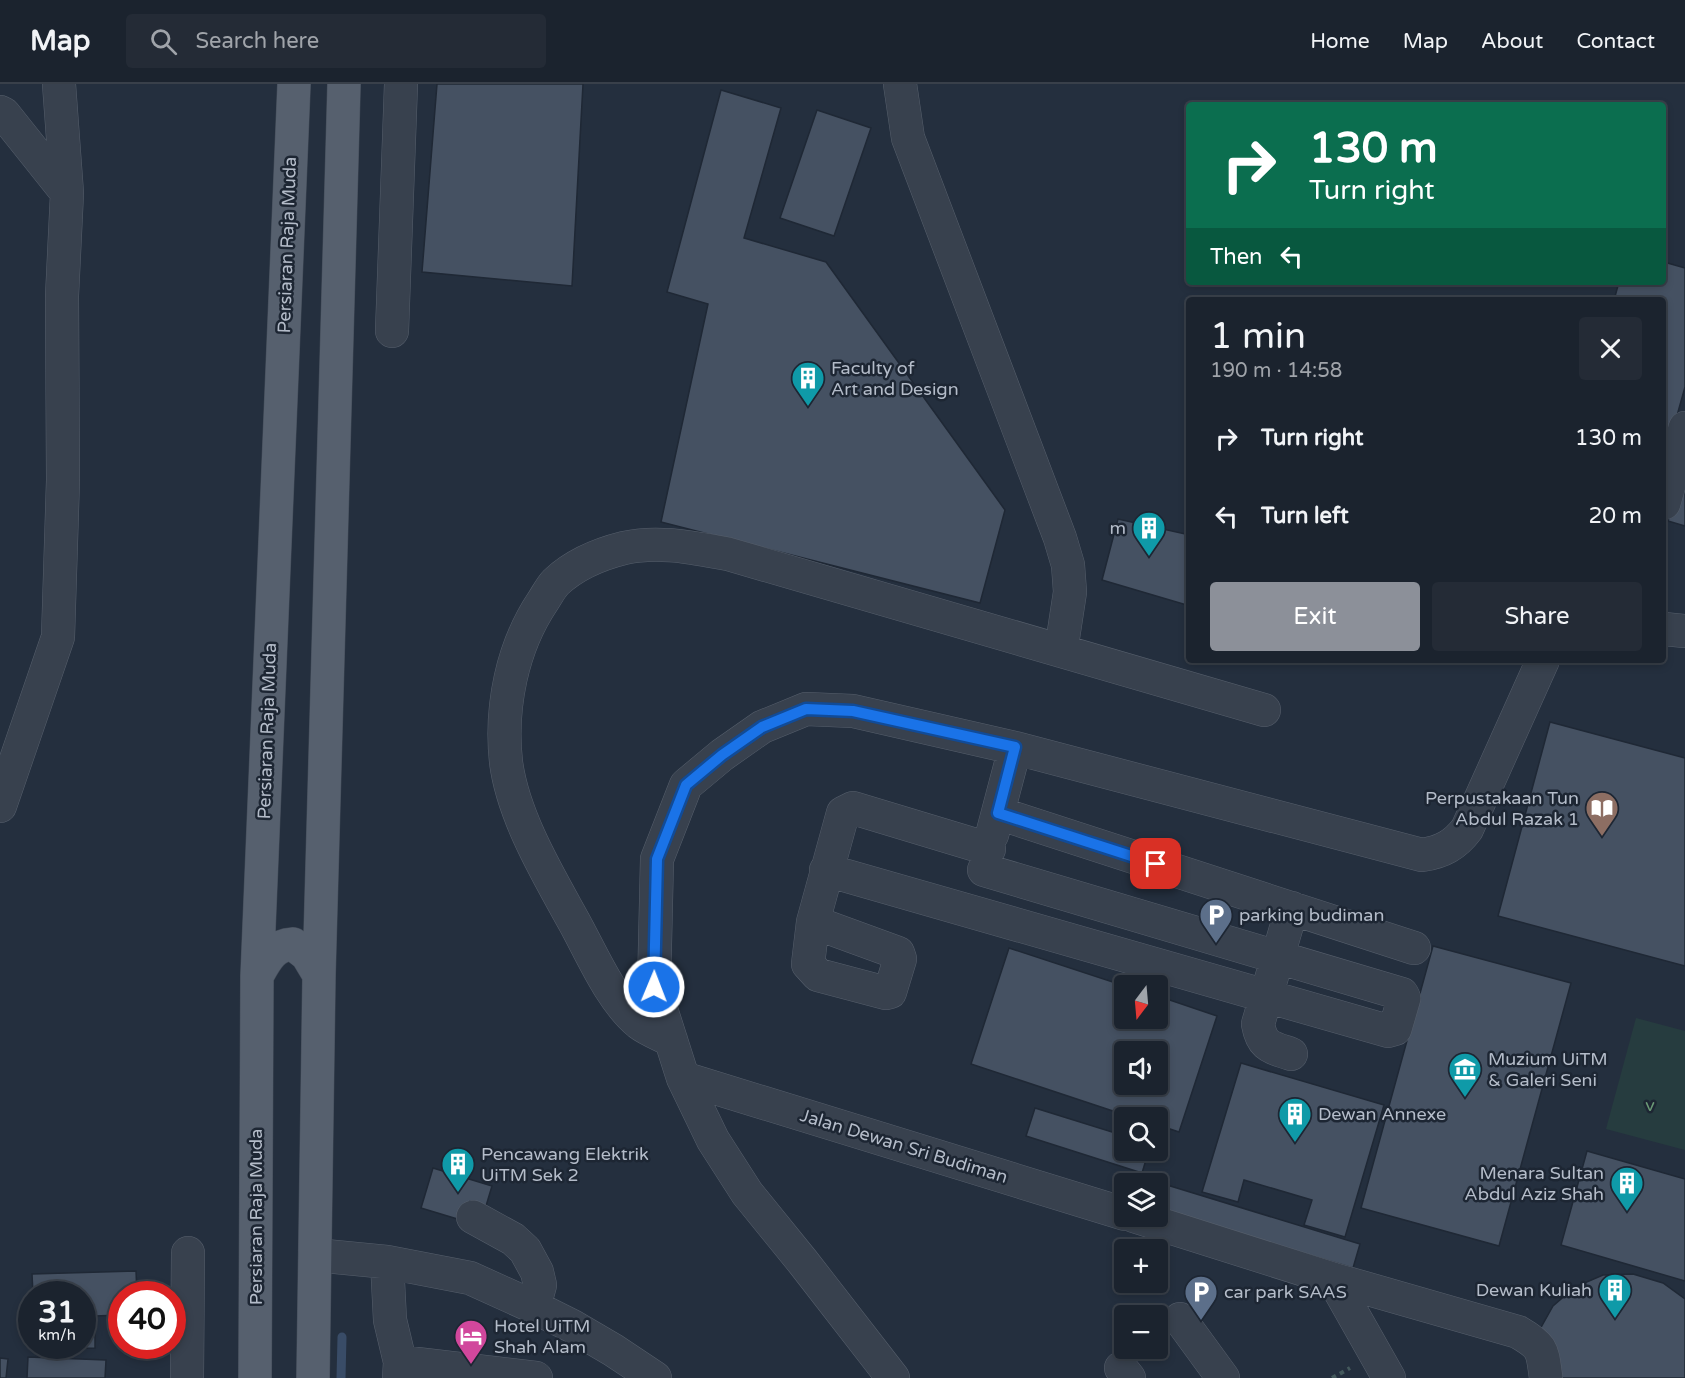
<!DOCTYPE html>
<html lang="en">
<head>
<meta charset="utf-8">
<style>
	:root { --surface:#1b232e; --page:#242b36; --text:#f1f3f6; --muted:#a0a4aa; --line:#39404a; --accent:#8c9099 }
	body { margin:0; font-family:"Varela Round",sans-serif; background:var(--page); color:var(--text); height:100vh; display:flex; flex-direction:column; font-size:22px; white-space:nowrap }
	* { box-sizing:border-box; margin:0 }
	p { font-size:20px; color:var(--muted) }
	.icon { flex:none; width:33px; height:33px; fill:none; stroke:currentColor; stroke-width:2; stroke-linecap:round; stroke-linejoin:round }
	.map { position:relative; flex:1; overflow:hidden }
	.sheet { position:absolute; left:1186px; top:213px; width:480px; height:366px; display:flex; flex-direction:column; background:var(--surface); border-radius:6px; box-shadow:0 3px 9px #0003,0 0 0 2px var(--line) }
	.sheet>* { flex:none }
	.banner { position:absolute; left:1186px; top:18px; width:480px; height:183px; border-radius:6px; box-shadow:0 3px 9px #0003,0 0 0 2px var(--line); background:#0b6e4f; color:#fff; overflow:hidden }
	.needle { width:39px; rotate:196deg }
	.controls { position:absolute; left:1114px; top:891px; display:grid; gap:12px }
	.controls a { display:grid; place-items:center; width:54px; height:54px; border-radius:6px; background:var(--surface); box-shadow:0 3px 9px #0003,0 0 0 2px var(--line); font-size:30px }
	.speed { position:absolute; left:18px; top:1197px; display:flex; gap:12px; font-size:30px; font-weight:700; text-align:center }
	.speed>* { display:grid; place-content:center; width:78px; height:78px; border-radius:50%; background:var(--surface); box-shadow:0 3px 9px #0003,0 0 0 2px var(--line); line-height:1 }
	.speed small { font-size:15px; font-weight:400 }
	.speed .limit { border:9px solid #d22; background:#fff; color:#111 }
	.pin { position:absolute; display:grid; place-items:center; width:51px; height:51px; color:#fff; margin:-26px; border-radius:12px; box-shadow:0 3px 9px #0006 }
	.me { position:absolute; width:66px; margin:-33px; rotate:1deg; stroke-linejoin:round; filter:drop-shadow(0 0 4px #0008) }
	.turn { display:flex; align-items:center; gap:21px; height:126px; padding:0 24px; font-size:27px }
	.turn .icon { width:78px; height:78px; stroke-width:2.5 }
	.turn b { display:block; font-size:42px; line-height:51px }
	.then { display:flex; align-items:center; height:57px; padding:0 24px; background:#0003; gap:12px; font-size:22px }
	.round { display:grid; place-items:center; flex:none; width:63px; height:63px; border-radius:6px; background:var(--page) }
	.head { display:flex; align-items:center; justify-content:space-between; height:102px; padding:0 24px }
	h1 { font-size:36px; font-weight:600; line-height:45px }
	.button { display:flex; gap:12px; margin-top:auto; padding:12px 24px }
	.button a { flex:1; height:69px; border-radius:6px; background:var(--accent); color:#fff; font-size:24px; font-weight:600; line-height:69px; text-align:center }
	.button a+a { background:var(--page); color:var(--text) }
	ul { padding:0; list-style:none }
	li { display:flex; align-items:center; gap:18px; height:78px; padding:0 24px }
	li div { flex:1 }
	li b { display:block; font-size:22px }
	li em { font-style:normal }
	header { display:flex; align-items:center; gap:36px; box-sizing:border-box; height:84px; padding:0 30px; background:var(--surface); border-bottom:2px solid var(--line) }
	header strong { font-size:28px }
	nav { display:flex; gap:33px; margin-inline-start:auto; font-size:21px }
	.search { width:420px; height:54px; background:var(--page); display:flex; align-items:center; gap:15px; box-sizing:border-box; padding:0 21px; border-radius:6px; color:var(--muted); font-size:22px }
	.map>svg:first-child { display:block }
	.green { fill:#263c3f }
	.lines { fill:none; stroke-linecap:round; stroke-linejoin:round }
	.stream { stroke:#394c67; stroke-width:9 }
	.building { fill:#455162; stroke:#1f2835; stroke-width:1.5; fill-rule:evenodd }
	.minor-casing { stroke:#565f6c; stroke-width:34 }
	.major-casing { stroke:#414a57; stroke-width:34 }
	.path { stroke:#44595c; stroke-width:4; stroke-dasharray:4.5 4.5; stroke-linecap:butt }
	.minor { stroke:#38414e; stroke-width:33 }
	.major { stroke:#56606e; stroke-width:33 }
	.route-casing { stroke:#114b97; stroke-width:15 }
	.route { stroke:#1a73e8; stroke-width:10 }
	.labels { text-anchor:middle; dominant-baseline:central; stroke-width:5; stroke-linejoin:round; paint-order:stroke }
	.street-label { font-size:18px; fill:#b4bcc9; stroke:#1d2633 }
	.poi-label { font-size:18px; fill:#b4bcc9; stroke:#1d2633; text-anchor:start }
	.park-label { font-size:18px; fill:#6b9a76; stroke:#1d2633 }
</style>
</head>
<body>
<header>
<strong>Map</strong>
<div class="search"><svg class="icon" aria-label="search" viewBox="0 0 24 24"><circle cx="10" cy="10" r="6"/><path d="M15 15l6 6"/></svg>Search here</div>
<nav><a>Home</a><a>Map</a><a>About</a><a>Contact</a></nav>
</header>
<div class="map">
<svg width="1685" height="1294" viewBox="0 0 1685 1294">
	<rect width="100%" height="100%" fill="#242f3e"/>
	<path class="green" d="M1636,934L1685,947V1066L1606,1045Z"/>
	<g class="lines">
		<path class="stream" d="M341,1294L342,1253"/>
	</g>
	<path class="building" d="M437,0H583L572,202L422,188Z
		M721,6L781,24L744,154L826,178L1005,426L980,519L661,438L708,220L667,208Z
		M817,26L871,44L834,152L780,134Z
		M1664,178L1685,184V303L1664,378V216H1614L1619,198H1664Z
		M1685,378V442L1668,437Z
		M1118,435L1190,451V522L1102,496Z
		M1550,638L1685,674V882L1498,832Z
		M1433,862L1571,899L1499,1162L1361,1124Z
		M1009,864L1125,902V934H1158V912L1217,932L1179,1048L1158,1041V1034H1134L971,980ZM1125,968H1158V1000H1125Z
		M1241,979L1384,1021L1345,1153L1304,1141L1312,1116L1244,1096L1238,1118L1202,1108Z
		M1035,1024L1125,1052V1066H1149L1142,1089L1026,1052Z
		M1587,1067L1685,1095V1197L1561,1161Z
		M433,1084L492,1102L486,1122L470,1117L464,1137L421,1124Z
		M1167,1101L1360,1160L1353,1184L1160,1126Z
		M136,1187L137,1210H122V1231L95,1232V1264L34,1265V1262H82V1210H33L32,1190Z
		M1633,1190L1663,1199L1685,1215V1294H1536L1539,1247L1553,1222L1575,1203L1603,1191Z
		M28,1273L106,1276L105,1294H27Z
		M0,1274L8,1275L6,1294H0Z"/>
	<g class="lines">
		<defs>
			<path id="minor" d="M900,0L908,54L1060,454L1068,481L1070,508L1061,567
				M0,28L4,30L67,109
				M392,247L401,0
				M1664,419L1685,344
				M1664,545L1685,547
				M0,722L58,553L63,396L62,212L67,109L59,0
				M998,729L1414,864
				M992,751L1015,664
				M826,786L1388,947L1395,945L1404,914L1402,910L984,786
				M813,838L808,880L818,891L886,909L890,908L900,875L898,869L813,838L843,729L853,724L989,765
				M671,956C661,951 648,946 639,939C610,915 591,868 573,836C547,789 513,732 506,678C500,623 512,563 543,517C547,511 551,503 556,498C574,481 600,470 624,464C658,456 694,464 728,470L1264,626
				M1291,970C1271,963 1262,963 1258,940L1292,824
				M683,994L1125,1130
				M1134,1132L1333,1195L1518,1248C1544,1263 1542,1266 1546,1294
				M473,1133L513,1155L525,1166L537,1188L540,1201L534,1223
				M315,1171L387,1178L470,1194L534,1223L572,1242L613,1266L655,1294
				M387,1178L390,1236L400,1278L399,1294
				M1333,1195L1389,1294
				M1180,1235L1223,1294
				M400,1278L536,1294
				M1121,1284L1129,1294
				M187,1294L188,1169
				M893,1294L803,1178L747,1109L713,1056L683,994L654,903L657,775L686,701L722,671L762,643L806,625L853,627L1015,664L1422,771C1442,768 1455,761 1467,745L1543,576"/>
			<path id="major" d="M257,892C266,876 273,861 293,860L307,871L319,891
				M255,1294L257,892L294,0
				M313,1294L319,891L344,0"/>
		</defs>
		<use href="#minor" class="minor-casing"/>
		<use href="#major" class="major-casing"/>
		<path class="path" d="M1332,1294L1350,1284"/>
		<use href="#minor" class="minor"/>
		<use href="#major" class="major"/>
	</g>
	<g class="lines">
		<defs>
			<path id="route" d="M654,903L657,775L686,701L722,671L762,643L806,625L853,627L1015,663L998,729L1156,780"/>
		</defs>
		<use href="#route" class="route-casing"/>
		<use href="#route" class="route"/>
	</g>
	<defs>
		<symbol id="building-pin" viewBox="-11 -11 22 30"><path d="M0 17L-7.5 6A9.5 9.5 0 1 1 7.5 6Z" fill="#0f9aa8" stroke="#1d2633"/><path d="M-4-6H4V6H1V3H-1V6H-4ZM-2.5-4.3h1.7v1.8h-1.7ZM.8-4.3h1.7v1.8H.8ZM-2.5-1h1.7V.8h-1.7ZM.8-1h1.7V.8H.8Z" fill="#fff"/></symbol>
		<symbol id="library-pin" viewBox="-11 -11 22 30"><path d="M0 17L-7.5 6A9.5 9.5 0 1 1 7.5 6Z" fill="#8d6e63" stroke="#1d2633"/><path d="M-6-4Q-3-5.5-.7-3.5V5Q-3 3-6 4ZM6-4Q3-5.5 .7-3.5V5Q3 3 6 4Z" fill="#fff"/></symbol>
		<symbol id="parking-pin" viewBox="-11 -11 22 30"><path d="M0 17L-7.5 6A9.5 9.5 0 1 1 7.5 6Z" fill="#5c6f8a" stroke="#1d2633"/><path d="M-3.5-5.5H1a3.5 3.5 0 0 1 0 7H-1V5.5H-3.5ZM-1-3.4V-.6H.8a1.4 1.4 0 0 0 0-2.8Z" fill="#fff"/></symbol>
		<symbol id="museum-pin" viewBox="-11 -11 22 30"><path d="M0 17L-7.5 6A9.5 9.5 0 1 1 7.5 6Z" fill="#0f9aa8" stroke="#1d2633"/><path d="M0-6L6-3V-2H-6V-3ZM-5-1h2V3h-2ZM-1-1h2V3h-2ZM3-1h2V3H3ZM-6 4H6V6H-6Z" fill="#fff"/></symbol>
		<symbol id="hotel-pin" viewBox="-11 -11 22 30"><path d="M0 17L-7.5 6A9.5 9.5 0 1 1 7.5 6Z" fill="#d1479c" stroke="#1d2633"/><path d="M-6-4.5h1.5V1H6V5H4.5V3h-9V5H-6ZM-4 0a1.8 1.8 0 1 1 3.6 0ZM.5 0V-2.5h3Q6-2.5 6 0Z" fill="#fff"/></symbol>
	</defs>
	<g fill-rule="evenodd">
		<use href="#building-pin" x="789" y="275" width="38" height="52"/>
		<use href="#building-pin" x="1130" y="425" width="38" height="52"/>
		<use href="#library-pin" x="1583" y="705" width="38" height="52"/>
		<use href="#parking-pin" x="1197" y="812" width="38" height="52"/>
		<use href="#museum-pin" x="1446" y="966" width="38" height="52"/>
		<use href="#building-pin" x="1276" y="1011" width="38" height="52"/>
		<use href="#building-pin" x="439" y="1061" width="38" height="52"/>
		<use href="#building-pin" x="1608" y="1080" width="38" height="52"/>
		<use href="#building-pin" x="1596" y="1187" width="38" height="52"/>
		<use href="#parking-pin" x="1182" y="1189" width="38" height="52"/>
		<use href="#hotel-pin" x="452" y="1233" width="38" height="52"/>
	</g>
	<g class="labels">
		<g class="street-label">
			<text transform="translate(287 161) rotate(-88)">Persiaran Raja Muda</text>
			<text transform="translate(267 647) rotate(-88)">Persiaran Raja Muda</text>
			<text transform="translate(904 1062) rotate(17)">Jalan Dewan Sri Budiman</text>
			<text transform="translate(256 1133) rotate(-90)">Persiaran Raja Muda</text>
		</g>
		<g class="poi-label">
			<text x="831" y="284">Faculty of<tspan x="831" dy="21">Art and Design</tspan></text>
			<text x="1126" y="444" text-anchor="end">m</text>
			<text x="1579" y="714" text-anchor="end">Perpustakaan Tun<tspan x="1579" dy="21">Abdul Razak 1</tspan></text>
			<text x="1239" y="831">parking budiman</text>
			<text x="1488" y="975">Muzium UiTM<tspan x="1488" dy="21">&amp; Galeri Seni</tspan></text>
			<text x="1318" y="1030">Dewan Annexe</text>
			<text x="481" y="1070">Pencawang Elektrik<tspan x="481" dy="21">UiTM Sek 2</tspan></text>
			<text x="1604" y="1089" text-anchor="end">Menara Sultan<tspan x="1604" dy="21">Abdul Aziz Shah</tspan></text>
			<text x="1592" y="1206" text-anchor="end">Dewan Kuliah</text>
			<text x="1224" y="1208">car park SAAS</text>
			<text x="494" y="1242">Hotel UiTM<tspan x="494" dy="21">Shah Alam</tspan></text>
		</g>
		<g class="park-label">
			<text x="1650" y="1021">v</text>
		</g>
	</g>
</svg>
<div class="controls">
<a><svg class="needle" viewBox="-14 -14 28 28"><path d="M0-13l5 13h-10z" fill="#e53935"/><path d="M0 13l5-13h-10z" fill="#a0a4aa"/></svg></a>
<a><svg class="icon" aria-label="sound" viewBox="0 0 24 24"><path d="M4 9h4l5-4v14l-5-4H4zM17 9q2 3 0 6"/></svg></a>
<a><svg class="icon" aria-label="search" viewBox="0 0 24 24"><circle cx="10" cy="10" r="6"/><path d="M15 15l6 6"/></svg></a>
<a><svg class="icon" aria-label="layers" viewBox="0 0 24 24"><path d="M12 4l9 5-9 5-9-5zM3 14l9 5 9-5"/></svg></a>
<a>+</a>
<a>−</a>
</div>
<div class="speed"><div>31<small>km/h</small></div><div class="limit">40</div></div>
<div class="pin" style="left:1156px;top:780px;background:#d93025"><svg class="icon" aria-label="arrive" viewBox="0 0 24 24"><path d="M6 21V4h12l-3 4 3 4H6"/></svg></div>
<svg class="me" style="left:654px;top:903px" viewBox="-20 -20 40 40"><circle r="17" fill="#1a73e8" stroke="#fff" stroke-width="3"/><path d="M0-11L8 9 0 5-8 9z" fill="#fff"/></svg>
<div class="banner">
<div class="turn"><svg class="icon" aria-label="right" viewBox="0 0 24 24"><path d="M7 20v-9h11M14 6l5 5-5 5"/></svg><div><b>130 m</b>Turn right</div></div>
<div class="then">Then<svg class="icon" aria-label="left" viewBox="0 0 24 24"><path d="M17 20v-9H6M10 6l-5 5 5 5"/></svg></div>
</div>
<section class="sheet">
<div class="head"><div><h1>1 min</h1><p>190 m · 14:58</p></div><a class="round"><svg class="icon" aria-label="close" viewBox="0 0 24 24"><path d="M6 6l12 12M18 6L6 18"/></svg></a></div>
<ul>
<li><svg class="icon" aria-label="right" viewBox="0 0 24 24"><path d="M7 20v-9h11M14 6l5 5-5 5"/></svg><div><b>Turn right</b></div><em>130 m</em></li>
<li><svg class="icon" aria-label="left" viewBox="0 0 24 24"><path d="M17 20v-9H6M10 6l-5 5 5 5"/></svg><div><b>Turn left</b></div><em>20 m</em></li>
</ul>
<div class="button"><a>Exit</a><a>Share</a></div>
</section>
</div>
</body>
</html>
